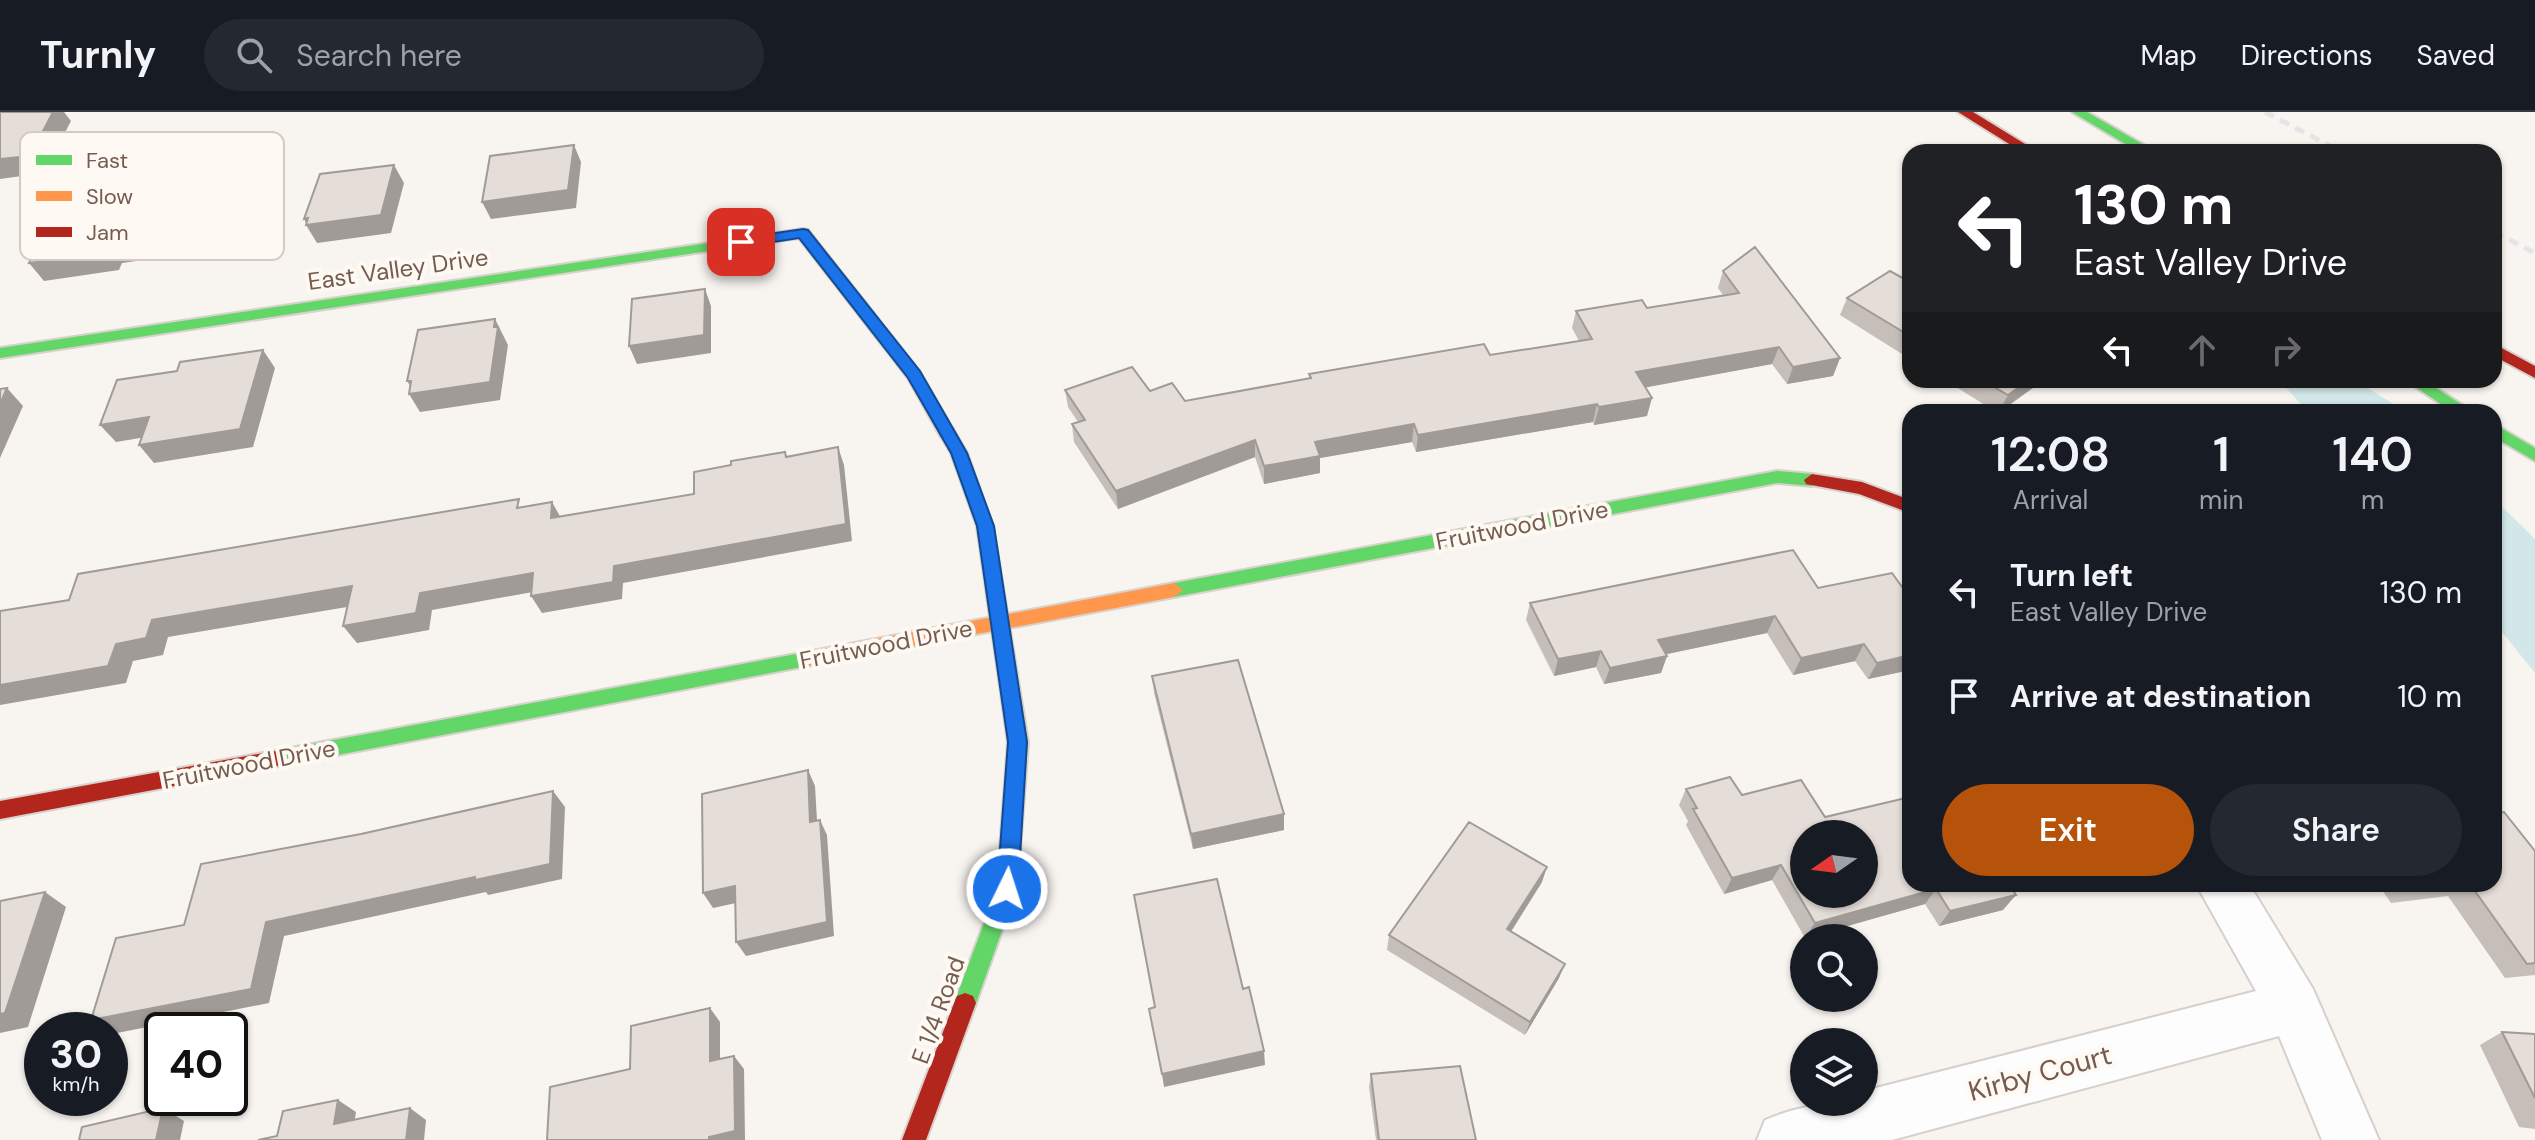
<!DOCTYPE html>
<html lang="en">
<head>
<meta charset="utf-8">
<style>
	:root { --surface:#171b24; --page:#242831; --text:#f1f3f6; --muted:#9ea1a6; --line:#363941; --accent:#b45309 }
	body { margin:0; font-family:"DM Sans",sans-serif; background:var(--page); color:var(--text); height:100vh; display:flex; flex-direction:column; font-size:30px; white-space:nowrap }
	* { box-sizing:border-box; margin:0 }
	p { font-size:26px; color:var(--muted) }
	.icon { flex:none; width:44px; height:44px; fill:none; stroke:currentColor; stroke-width:2; stroke-linecap:round; stroke-linejoin:round }
	.map { position:relative; flex:1; overflow:hidden }
	.drawer { position:absolute; left:1902px; top:292px; width:600px; height:488px; display:flex; flex-direction:column; background:var(--surface); border-radius:24px; box-shadow:0 2px 6px #0004 }
	.drawer>* { flex:none }
	.banner { position:absolute; left:1902px; top:32px; width:600px; height:244px; border-radius:24px; box-shadow:0 2px 6px #0004; background:#202124; color:#fff; overflow:hidden }
	.needle { width:52px; rotate:256deg }
	.buttons { position:absolute; left:1790px; top:708px; display:grid; gap:16px }
	.buttons a { display:grid; place-items:center; width:88px; height:88px; border-radius:50%; background:var(--surface); box-shadow:0 2px 6px #0004; font-size:40px }
	.speed { position:absolute; left:24px; top:900px; display:flex; gap:16px; font-size:40px; font-weight:700; text-align:center }
	.speed>* { display:grid; place-content:center; width:104px; height:104px; border-radius:50%; background:var(--surface); box-shadow:0 2px 6px #0004; line-height:1 }
	.speed small { font-size:20px; font-weight:400 }
	.speed .limit { border:4px solid #111; border-radius:12px; background:#fff; color:#111 }
	.pin { position:absolute; display:grid; place-items:center; width:68px; height:68px; color:#fff; margin:-34px; border-radius:16px; box-shadow:0 4px 12px #0006 }
	.me { position:absolute; width:88px; margin:-44px; rotate:4deg; stroke-linejoin:round; filter:drop-shadow(0 0 6px #0008) }
	.turn { display:flex; align-items:center; gap:28px; height:168px; padding:0 40px; font-size:36px }
	.turn .icon { width:104px; height:104px; stroke-width:2.5 }
	.turn b { display:block; font-size:56px; line-height:68px }
	.lanes { display:flex; align-items:center; height:76px; padding:0 40px; background:#0003; justify-content:center; gap:40px; direction:ltr }
	.lanes .off { opacity:.35 }
	.eta { display:flex; justify-content:space-evenly; align-items:center; height:136px; text-align:center }
	.eta b { font-size:48px; font-weight:600; line-height:56px }
	.action { display:flex; gap:16px; margin-top:auto; padding:16px 40px }
	.action a { flex:1; height:92px; border-radius:48px; background:var(--accent); color:#fff; font-size:32px; font-weight:600; line-height:92px; text-align:center }
	.action a+a { background:var(--page); color:var(--text) }
	ul { padding:0; list-style:none }
	li { display:flex; align-items:center; gap:24px; height:104px; padding:0 40px }
	li div { flex:1 }
	li b { display:block; font-size:30px }
	li em { font-style:normal }
	header { display:flex; align-items:center; gap:48px; box-sizing:border-box; height:112px; padding:0 40px; background:var(--surface); border-bottom:2px solid var(--line) }
	header strong { font-size:38px }
	nav { display:flex; gap:44px; margin-inline-start:auto; font-size:28px }
	.search { width:560px; height:72px; background:var(--page); display:flex; align-items:center; gap:20px; box-sizing:border-box; padding:0 28px; border-radius:44px; color:var(--muted); font-size:30px }
	.map>svg:first-child { display:block }
	.water { fill:#d2e7e8 }
	.pier { fill:#f8f4f0 }
	.lines { fill:none; stroke-linecap:round; stroke-linejoin:round }
	.street-casing { stroke:#d5d0cb; stroke-width:4 }
	.fast-casing { stroke:#d8d1cc; stroke-width:4 }
	.slow-casing { stroke:#d8d1cc; stroke-width:4 }
	.jam-casing { stroke:#d8d1cc; stroke-width:4 }
	.street { fill:#fefdfd; fill-rule:evenodd }
	.fast { fill:#63d668; fill-rule:evenodd }
	.slow { fill:#ff974d; fill-rule:evenodd }
	.jam { fill:#b3261e; fill-rule:evenodd }
	.rail { stroke:#e6e4e6; stroke-width:5; stroke-dasharray:10 7; stroke-linecap:butt }
	.wall { fill:#c5beb9 }
	.shaded-wall { fill:#a09b96 }
	.building { fill:#e5ddd7; stroke:#a09b96; stroke-width:2; fill-rule:evenodd }
	.route { fill:#1a73e8; stroke:#114b97; stroke-width:2 }
	.labels { text-anchor:middle; dominant-baseline:central; stroke-width:8; stroke-linejoin:round; paint-order:stroke }
	.street-label { font-size:24px; fill:#765c50; stroke:#fef9f3 }
	.near-street-label { font-size:28px; fill:#765c50; stroke:#fef9f3 }
	.key { fill:#fef9f3; stroke:#d5cac2; stroke-width:2 }
	.key-label { font-size:22px; fill:#765c50 }
</style>
</head>
<body>
<header>
<strong>Turnly</strong>
<div class="search"><svg class="icon" aria-label="search" viewBox="0 0 24 24"><circle cx="10" cy="10" r="6"/><path d="M15 15l6 6"/></svg>Search here</div>
<nav><a>Map</a><a>Directions</a><a>Saved</a></nav>
</header>
<div class="map">
<svg width="2535" height="1028" viewBox="0 0 2535 1028">
	<rect width="100%" height="100%" fill="#f8f4f0"/>
	<path class="water" d="M2279,268H2382L2410,300H2308Z
		M2494,387L2535,427V561L2494,510Z"/>
	<path class="pier" d="M2075,0H2128L2184,31L2190,40H2103Z
		M2355,268H2387L2414,300H2406Z"/>
	<g class="lines">
		<defs>
			<path id="street" d="M2196,772H2249L2313,877L2379,1028H2322L2279,924L1892,1028H1757L1765,1008C1798,994 1828,990 1864,990V979L2256,879Z"/>
			<path id="fast" d="M2072,0H2087L2156,40H2139Z
				M776,121L783,125L781,128L0,246V236Z
				M2405,268H2424L2473,300H2453Z
				M2494,312L2535,336V349L2494,325Z
				M947,315L953,317L967,341L993,414L1028,630L1017,777L976,891L973,898L965,901L957,898L954,891L997,777L1008,630L977,414L951,341L939,321Z
				M1777,359L1812,362L1820,368L1812,374L1777,371L1174,485L1165,478L1174,471Z
				M807,540L813,542L816,547L813,552L807,554L274,655L267,653L264,647L267,641L274,639Z"/>
			<path id="slow" d="M1174,471L1183,478L1174,485L807,554L801,552L798,547L801,542L807,540Z"/>
			<path id="jam" d="M1958,0H1973L2038,40H2022Z
				M803,117L808,118L919,259L955,321L953,325H941L908,266L799,126L776,129L769,125L776,121Z
				M2494,232L2535,254V266L2494,244Z
				M1812,362L1862,370L1910,388V401L1859,382L1806,372L1804,368Z
				M274,639L281,641L284,647L281,653L274,655L0,707V689Z
				M965,881L973,884L976,891L926,1028H902L954,891L957,884Z"/>
		</defs>
		<use href="#street" class="street-casing"/>
		<use href="#fast" class="fast-casing"/>
		<use href="#slow" class="slow-casing"/>
		<use href="#jam" class="jam-casing"/>
		<use href="#street" class="street"/>
		<use href="#fast" class="fast"/>
		<use href="#slow" class="slow"/>
		<use href="#jam" class="jam"/>
		<path class="rail" d="M2265,0L2342,40
			M2494,120L2535,141"/>
	</g>
	<path class="wall" d="M1723,159L1840,246L1833,264L1787,272L1772,252L1645,275L1647,304L1594,313L1593,310L1416,340L1412,330L1320,346V361L1264,372L1255,345L1118,397L1074,330L1072,312L1078,310L1068,295L1065,278L1150,279L1185,289L1309,267V262L1490,243L1579,229L1572,216L1576,199L1647,196L1723,183L1718,176Z
		M1910,170V247L1840,203L1847,186Z
		M1945,268H2044L2000,300H1996Z
		M1818,476L1910,558L1868,567L1855,549L1793,563L1767,521L1666,542L1667,544L1661,561L1604,572L1596,555L1554,564L1526,508L1530,491Z
		M1152,564L1284,702V718L1193,737L1154,581Z
		M1686,677L1742,683L1825,705L2009,772L2003,798L1939,814L1925,792L1805,826L1772,768L1724,782L1686,713L1688,709L1679,693Z
		M2535,739V863L2505,866L2448,784L2391,791L2378,772H2494Z
		M1542,770L1511,820L1559,866L1525,923L1387,838L1389,823Z
		M2502,920L2535,922V1017L2519,1015L2480,933Z
		M1371,963L1476,1028H1376L1369,975Z"/>
	<path class="shaded-wall" d="M53,0H64L71,9L44,61L0,67V47Z
		M574,33L581,50L576,96L491,107L482,90Z
		M394,53L404,71L391,121L317,131L306,113H307L304,107Z
		M114,74L127,92L107,90Z
		M185,79L197,97L179,143L122,151L119,158L44,169L29,151L109,133Z
		M705,177L711,194V241L637,252L629,234Z
		M495,207L508,233L500,288L420,300L409,282L415,281L407,269L494,215Z
		M1779,235L1772,252L1632,278L1636,260Z
		M263,238L275,256L253,335L154,351L139,333Z
		M1840,246L1833,264L1787,272L1793,255Z
		M2029,268H2044L1999,300L2008,283Z
		M7,276L23,294L0,346V292Z
		M1652,286L1647,304L1594,313L1599,295Z
		M1597,292L1593,310L1416,340L1418,323Z
		M149,305L164,322L116,330L100,313Z
		M1414,312L1412,330L1320,346V361L1264,372V354L1315,330Z
		M1255,328V345L1118,397L1116,379Z
		M838,335L844,353L852,429L623,471L622,487L542,501L531,484L614,454Z
		M552,390L562,408L551,406Z
		M533,461L544,478L432,498L429,518L357,531L343,514L420,481Z
		M352,474L365,492L168,525L163,543L133,549L126,571L0,593V573L116,532L152,508Z
		M1775,504L1767,521L1653,545L1658,528Z
		M1864,532L1855,549L1793,563L1801,546Z
		M1601,539L1596,555L1554,564L1558,547Z
		M1910,543V558L1868,567L1877,551Z
		M1667,544L1661,561L1604,572L1610,556Z
		M808,658L815,674L818,725L810,710Z
		M553,679L565,695L562,767L488,783L486,780L284,824L269,891L112,922L110,920V918H106L91,908L266,810Z
		M1284,702V718L1193,737L1191,722Z
		M820,708L827,723L834,824L746,844L736,830Z
		M1781,753L1772,768L1724,782L1732,766Z
		M1547,755L1542,770L1503,832L1507,817Z
		M735,774L745,789L713,796L703,781Z
		M1936,777L1925,792L1805,826L1815,811Z
		M45,780L66,795L28,915L0,921V902Z
		M2016,783L2003,798L1939,814L1950,799Z
		M1565,852L1559,866L1525,923L1530,910Z
		M710,896L720,910V962L710,949Z
		M1264,939L1265,953L1164,975L1162,962Z
		M734,944L744,957L745,1028H709Z
		M338,988L356,1000L352,1024L334,1012Z
		M163,996L184,1009L180,1028H156Z
		M410,996L426,1008L424,1028H406Z"/>
	<path class="building" d="M0,0H53L30,44L0,47Z
		M574,33L568,78L482,90L490,44Z
		M394,53L381,103L306,113L308,106L304,107L320,62Z
		M114,74L107,90L185,79L166,125L109,133L105,141L29,151L64,81Z
		M1755,135L1840,246L1793,255L1779,235L1636,260L1652,286L1599,295L1597,292L1418,323L1414,312L1320,329L1315,330L1320,344L1264,354L1255,328L1116,379L1072,312L1085,308L1065,278L1132,255L1150,279L1172,271L1185,289L1311,266L1309,262L1484,232L1490,243L1592,227L1576,199L1642,188L1647,196L1739,181L1723,159Z
		M1890,159L1910,170V224L1847,186Z
		M705,177L704,223L629,234L632,187Z
		M495,207L494,215H498L490,270L409,282L411,269H407L418,218Z
		M263,238L240,317L139,333L149,305L100,313L117,268L177,259L180,250Z
		M1982,268H2029L2008,283Z
		M7,276L0,292V277Z
		M838,335L846,412L614,454L613,470L531,484L533,461L420,481L416,501L343,514L352,474L152,508L146,526L116,532L108,554L0,573V499L69,488L78,462L519,387L517,396L552,390L551,406L694,382V360L731,353V349L785,340L786,345Z
		M1793,438L1818,476L1892,461L1910,486V543L1877,551L1864,532L1801,546L1775,504L1658,528L1667,544L1610,556L1601,539L1558,547L1530,491Z
		M1238,548L1284,702L1191,722L1152,564Z
		M808,658L810,710L820,708L827,810L736,830L735,774L703,781L702,682Z
		M1730,665L1742,683L1801,668L1825,705L1910,685V772H2009L2016,783L1950,799L1936,777L1815,811L1781,753L1732,766L1693,697L1697,696L1686,677ZM1804,722H1864V782H1804Z
		M553,679L550,752L475,768V765L266,810L251,877L91,908L116,826L184,813L201,752L361,722Z
		M2504,700L2535,739V851L2527,852L2470,772H2494V701Z
		M1469,710L1547,755L1507,817L1565,852L1530,910L1389,823Z
		M1217,767L1243,877L1249,875L1264,939L1162,962L1149,897L1155,895L1134,783Z
		M2407,772H2445L2410,776Z
		M45,780L5,901L0,902V789Z
		M710,896V949L734,944L735,1019L709,1025V1028H547L550,975L630,957L631,914Z
		M2502,920L2535,922V986Z
		M1460,954L1476,1028H1379L1371,962Z
		M338,988L334,1012L410,996L406,1028H258L277,1024L283,999Z
		M163,996L156,1028H79L82,1015Z"/>
	<path class="route" d="M803,117L808,118L920,259L967,341L994,414L1027,630L1018,777L1015,784L1007,786L1000,784L997,777L1008,630L977,414L951,341L908,266L799,126L741,135L734,130L741,126Z"/>
	<g class="labels">
		<g class="street-label">
			<text transform="translate(398 157) rotate(-8)">East Valley Drive</text>
			<text transform="translate(1522 413) rotate(-11)">Fruitwood Drive</text>
			<text transform="translate(886 532) rotate(-11)">Fruitwood Drive</text>
			<text transform="translate(249 652) rotate(-11)">Fruitwood Drive</text>
			<text transform="translate(938 898) rotate(-70)">E 1/4 Road</text>
		</g>
		<g class="near-street-label">
			<text transform="translate(2040 961) rotate(-15)">Kirby Court</text>
		</g>
	</g>
	<rect x="20" y="20" width="264" height="128" rx="12" class="key"/>
	<rect x="36" y="43" width="36" height="10" fill="#63d668"/>
	<rect x="36" y="79" width="36" height="10" fill="#ff974d"/>
	<rect x="36" y="115" width="36" height="10" fill="#b3261e"/>
	<g class="key-label">
		<text x="86" y="56">Fast</text>
		<text x="86" y="92">Slow</text>
		<text x="86" y="128">Jam</text>
	</g>
</svg>
<div class="buttons">
<a><svg class="needle" viewBox="-14 -14 28 28"><path d="M0-13l5 13h-10z" fill="#e53935"/><path d="M0 13l5-13h-10z" fill="#9ea1a6"/></svg></a>
<a><svg class="icon" aria-label="search" viewBox="0 0 24 24"><circle cx="10" cy="10" r="6"/><path d="M15 15l6 6"/></svg></a>
<a><svg class="icon" aria-label="layers" viewBox="0 0 24 24"><path d="M12 4l9 5-9 5-9-5zM3 14l9 5 9-5"/></svg></a>
</div>
<div class="speed"><div>30<small>km/h</small></div><div class="limit">40</div></div>
<div class="pin" style="left:741px;top:130px;background:#d93025"><svg class="icon" aria-label="arrive" viewBox="0 0 24 24"><path d="M6 21V4h12l-3 4 3 4H6"/></svg></div>
<svg class="me" style="left:1007px;top:777px" viewBox="-20 -20 40 40"><circle r="17" fill="#1a73e8" stroke="#fff" stroke-width="3"/><path d="M0-11L8 9 0 5-8 9z" fill="#fff"/></svg>
<div class="banner">
<div class="turn"><svg class="icon" aria-label="left" viewBox="0 0 24 24"><path d="M17 20v-9H6M10 6l-5 5 5 5"/></svg><div><b>130 m</b>East Valley Drive</div></div>
<div class="lanes"><svg class="icon" aria-label="left" viewBox="0 0 24 24"><path d="M17 20v-9H6M10 6l-5 5 5 5"/></svg><svg class="icon off" aria-label="ahead" viewBox="0 0 24 24"><path d="M12 20V5M6 11l6-6 6 6"/></svg><svg class="icon off" aria-label="right" viewBox="0 0 24 24"><path d="M7 20v-9h11M14 6l5 5-5 5"/></svg></div>
</div>
<section class="drawer">
<div class="eta">
<div><b>12:08</b><p>Arrival</p></div>
<div><b>1</b><p>min</p></div>
<div><b>140</b><p>m</p></div>
</div>
<ul>
<li><svg class="icon" aria-label="left" viewBox="0 0 24 24"><path d="M17 20v-9H6M10 6l-5 5 5 5"/></svg><div><b>Turn left</b><p>East Valley Drive</p></div><em>130 m</em></li>
<li><svg class="icon" aria-label="arrive" viewBox="0 0 24 24"><path d="M6 21V4h12l-3 4 3 4H6"/></svg><div><b>Arrive at destination</b></div><em>10 m</em></li>
</ul>
<div class="action"><a>Exit</a><a>Share</a></div>
</section>
</div>
</body>
</html>
